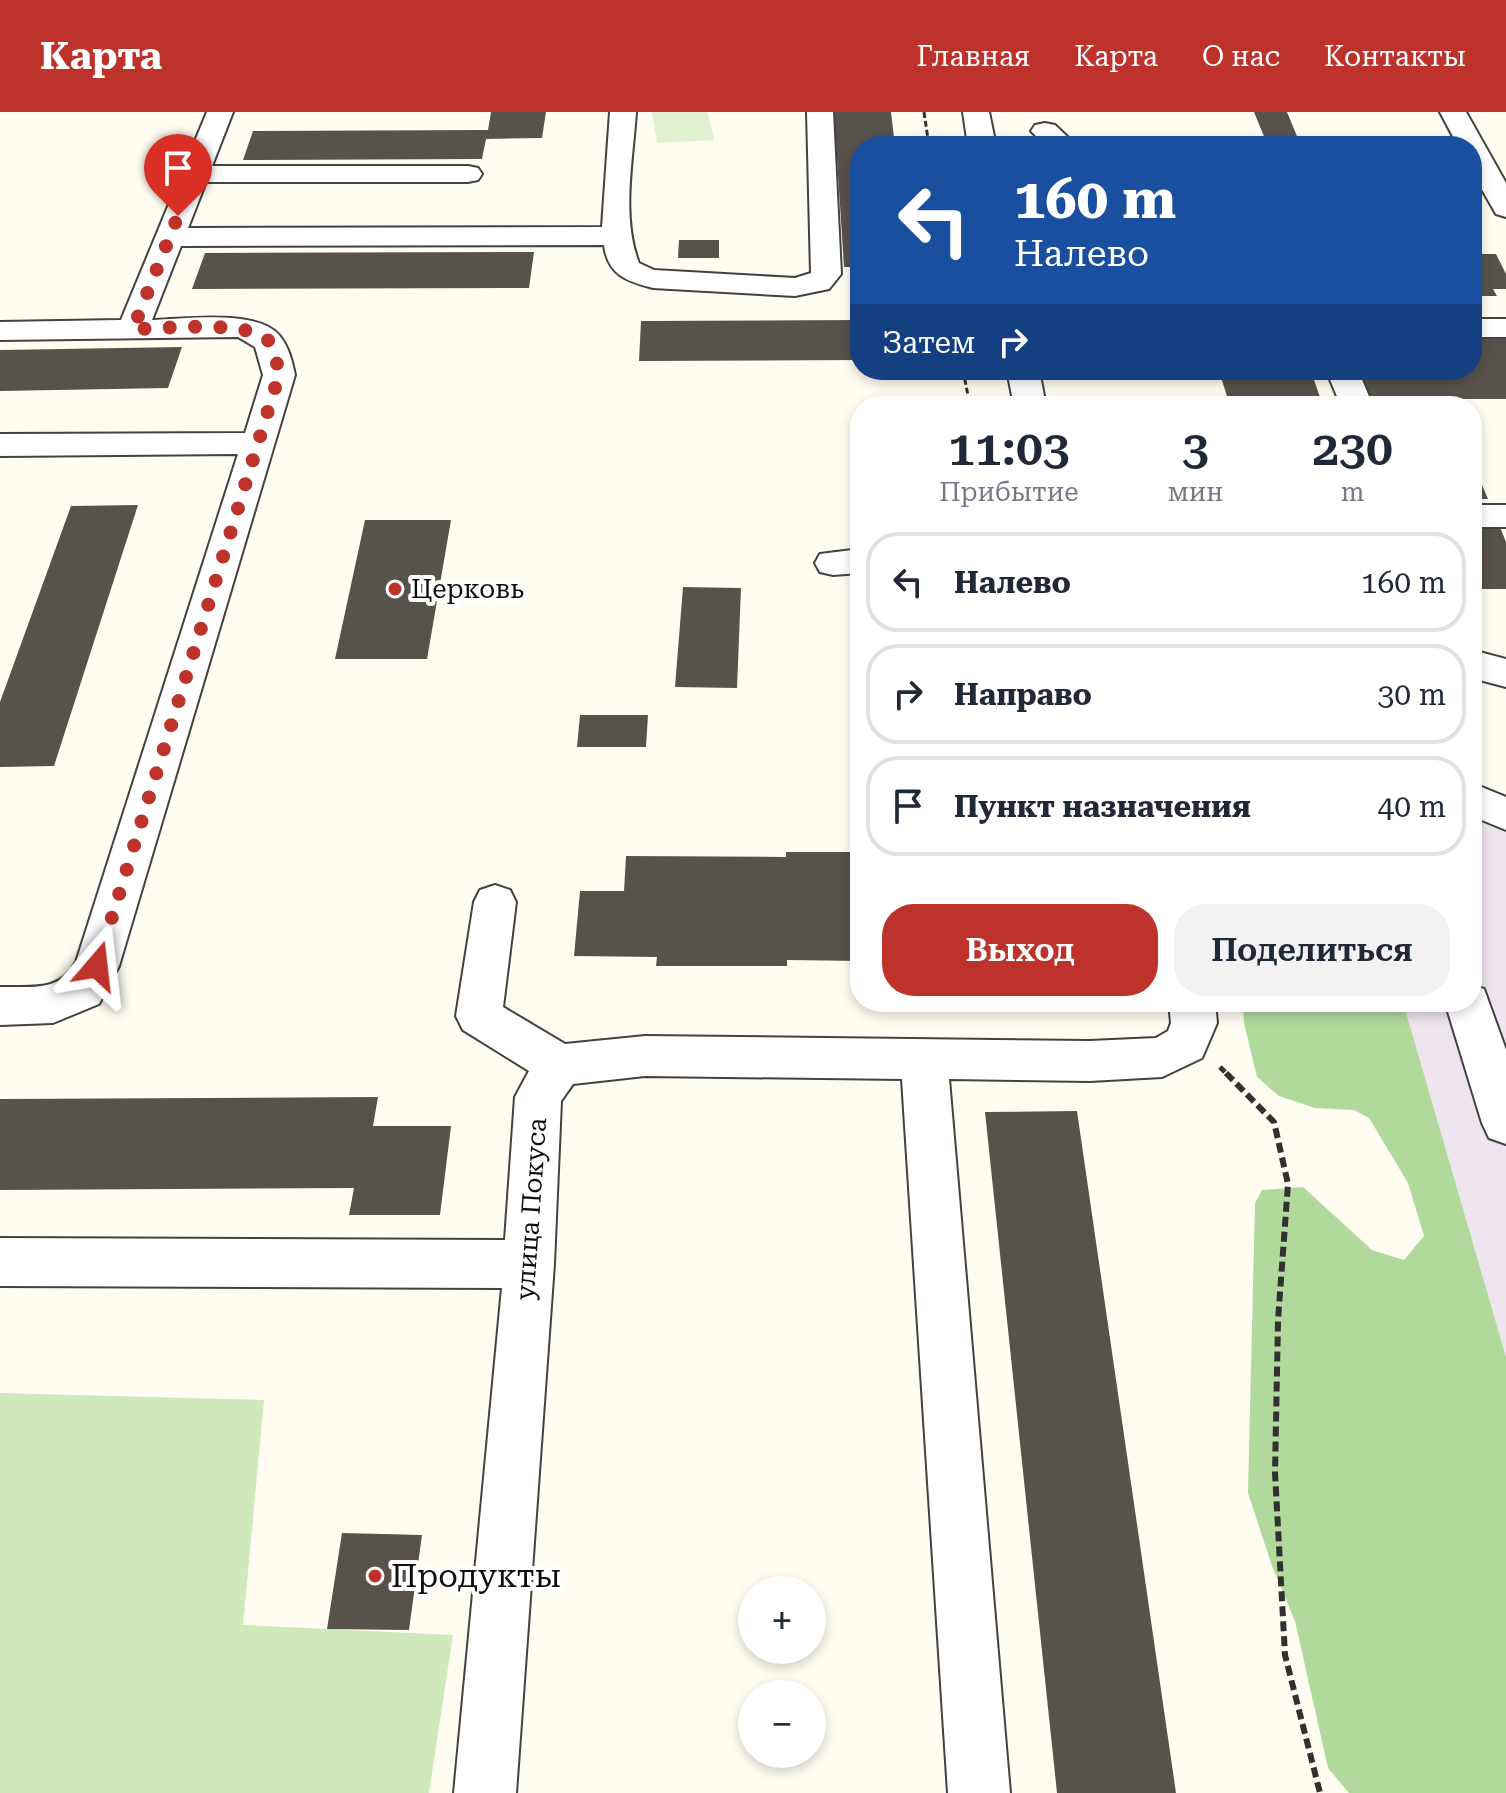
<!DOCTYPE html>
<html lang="ru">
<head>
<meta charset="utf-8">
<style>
	:root { --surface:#fff; --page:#f2f2f3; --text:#1f2937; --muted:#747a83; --line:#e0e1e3; --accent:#bd322a }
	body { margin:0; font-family:"Roboto Serif",serif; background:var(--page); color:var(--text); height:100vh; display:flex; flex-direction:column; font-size:30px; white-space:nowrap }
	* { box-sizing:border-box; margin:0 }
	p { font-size:26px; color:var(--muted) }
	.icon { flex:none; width:44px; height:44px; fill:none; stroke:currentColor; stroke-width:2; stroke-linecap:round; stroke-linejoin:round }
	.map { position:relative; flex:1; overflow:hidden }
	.details { position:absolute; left:850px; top:284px; width:632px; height:616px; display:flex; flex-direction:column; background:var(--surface); border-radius:32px; box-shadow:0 4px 12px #0003 }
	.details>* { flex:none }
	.hud { position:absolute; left:850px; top:24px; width:632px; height:244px; border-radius:32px; box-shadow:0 4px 12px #0003; background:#1a4fa0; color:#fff; overflow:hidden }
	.fabs { position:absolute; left:738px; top:1464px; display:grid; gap:16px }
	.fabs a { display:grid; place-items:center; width:88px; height:88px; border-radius:50%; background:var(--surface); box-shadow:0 4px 12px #0003; font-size:40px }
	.pin { position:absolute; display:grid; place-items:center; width:68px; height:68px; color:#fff; margin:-82px -34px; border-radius:50% 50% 50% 0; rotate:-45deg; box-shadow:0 0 8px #0007 }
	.pin .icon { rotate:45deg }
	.me { position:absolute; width:88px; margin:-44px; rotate:17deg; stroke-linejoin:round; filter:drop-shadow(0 0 6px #0008) }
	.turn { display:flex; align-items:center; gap:28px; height:168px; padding:0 32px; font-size:36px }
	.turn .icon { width:104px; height:104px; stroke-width:2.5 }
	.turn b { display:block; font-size:56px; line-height:68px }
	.then { display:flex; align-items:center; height:76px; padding:0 32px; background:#0003; gap:16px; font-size:30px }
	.eta { display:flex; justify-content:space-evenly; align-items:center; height:136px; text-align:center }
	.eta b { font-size:48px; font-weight:600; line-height:56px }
	.primary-button { display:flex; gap:16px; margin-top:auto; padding:16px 32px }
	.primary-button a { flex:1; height:92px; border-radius:32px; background:var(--accent); color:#fff; font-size:32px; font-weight:600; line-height:92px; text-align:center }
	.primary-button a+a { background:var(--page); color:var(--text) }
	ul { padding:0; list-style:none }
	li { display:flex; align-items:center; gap:24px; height:100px; margin:0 16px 12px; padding:0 16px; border:4px solid var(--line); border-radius:32px }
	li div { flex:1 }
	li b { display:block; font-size:30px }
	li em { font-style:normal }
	header { display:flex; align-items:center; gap:48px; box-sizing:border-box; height:112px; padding:0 40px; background:var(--accent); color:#fff }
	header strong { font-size:38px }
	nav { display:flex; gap:44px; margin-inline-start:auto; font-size:28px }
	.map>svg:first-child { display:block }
	.industrial { fill:#ede4ee }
	.green { fill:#cfe9bc }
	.forest { fill:#b1d99c }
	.pitch { fill:#e1f0ce }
	.building { fill:#58524c }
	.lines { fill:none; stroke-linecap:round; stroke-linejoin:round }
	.minor-casing { stroke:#424242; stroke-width:4 }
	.path-far2 { stroke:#313131; stroke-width:3; stroke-dasharray:6 3; stroke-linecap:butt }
	.path-far1 { stroke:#313131; stroke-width:5; stroke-dasharray:7 4; stroke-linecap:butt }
	.path { stroke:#313131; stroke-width:6; stroke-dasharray:10 5; stroke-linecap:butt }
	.minor { fill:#fff; fill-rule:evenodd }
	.route { stroke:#bd322a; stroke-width:14; stroke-dasharray:0 25.2 }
	.poi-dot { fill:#bd322a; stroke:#fff; stroke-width:3 }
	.labels { text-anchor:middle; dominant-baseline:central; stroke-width:8; stroke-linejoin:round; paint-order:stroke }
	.poi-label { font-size:26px; fill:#0f0f0f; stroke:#fff; text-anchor:start }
	.street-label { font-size:26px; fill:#0f0f0f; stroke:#fff }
	.near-poi-label { font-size:32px; fill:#0f0f0f; stroke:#fff; text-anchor:start }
</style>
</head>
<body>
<header>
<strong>Карта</strong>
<nav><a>Главная</a><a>Карта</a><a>О нас</a><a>Контакты</a></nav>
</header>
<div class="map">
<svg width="1506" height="1681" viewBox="0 0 1506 1681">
	<rect width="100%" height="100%" fill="#fffdf2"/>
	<path class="industrial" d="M1472,692L1506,709V1245L1403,890H1472Z"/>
	<path class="green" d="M0,1281L264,1288L243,1513L453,1523L429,1681H0Z"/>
	<path class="forest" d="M1243,890H1403L1506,1245V1681H1349L1328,1656L1295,1509L1272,1454L1248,1381L1255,1091L1262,1078L1303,1075L1372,1138L1404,1148L1424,1124L1408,1071L1369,1006L1354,998L1315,996L1279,984L1257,965L1244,911Z"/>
	<path class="pitch" d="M652,0H708L714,28L657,31Z"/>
	<path class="building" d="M491,0H546L542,26L486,27L482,47L243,48L253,19L488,18Z
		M834,0H891L895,34H860V155H844Z
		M1254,0H1287L1301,34H1268Z
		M679,128H719V146H678Z
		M534,140L529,176L192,177L205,141Z
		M1472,142H1496L1506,162V177H1493L1497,184H1472Z
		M860,208V248L639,249L641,209Z
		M1472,226H1506V287H1444L1448,294H1384L1381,287H1367L1356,258H1472Z
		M182,235L168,276L0,279V238Z
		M1220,262H1312L1323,294H1230Z
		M1472,350L1488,387H1472Z
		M138,393L54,654L0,655V590L71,394Z
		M365,408H451L427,547H335Z
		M1472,410H1498L1506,430V477H1472Z
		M683,475L741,476L737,576L675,575Z
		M580,603H648L646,635H577Z
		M786,740H860V849L787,848V854H656L657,845L574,844L580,779H624L626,744L786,745Z
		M378,985L373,1014H451L440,1103H349L354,1076L0,1078V987Z
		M1077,999L1176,1681H1057L985,1000Z
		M342,1421L422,1423L409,1518L327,1517Z"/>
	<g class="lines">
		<defs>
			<path id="minor" d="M207,0H233L212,54H468L478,56L482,62L478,68L468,70H206L188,116L602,115L610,0H636C633,48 621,105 639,151L654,158L795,166L811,161L807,0H833L841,162L829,177L795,184L653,176C626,169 608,163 604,133L181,134L152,208C184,207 256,197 279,223C289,235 292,249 295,263L119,854L99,892L53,911L0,913V875C31,874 59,881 76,850L238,342L0,344V322L245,321L263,263L255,235L238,225L0,228V210L121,208Z
				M963,0H989L996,34H968Z
				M1440,0H1466L1506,71V105L1496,102L1472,60V34H1458Z
				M1045,11L1055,13L1077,34H1046L1031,19L1035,13Z
				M1472,207H1506V225H1472Z
				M1007,258H1039L1046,294H1014Z
				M1326,258H1358L1373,294H1341Z
				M1472,393H1506V415H1472Z
				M860,437V461L833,463L820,460L815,451L820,442Z
				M1472,538L1506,547V575L1472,566Z
				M1472,671L1506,685V718L1472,704Z
				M495,773L510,778L516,790L503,895L565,932L645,924L1090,929L1156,926L1168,919L1171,911L1169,890H1215L1217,911L1202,946L1162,965L1090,969L949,967L1010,1681H948L902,967L645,964L573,972L561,989L554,1152L516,1681H454L502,1176L0,1174V1126L505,1128L515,985L529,959L463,918L456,904L474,790L480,778Z
				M1472,873L1484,877L1506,938V1032L1489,1026L1482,1011L1445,890H1472Z"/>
		</defs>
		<use href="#minor" class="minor-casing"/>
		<path class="path-far2" d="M924,0L929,34
			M963,258L970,294"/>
		<path class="path-far1" d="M1220,955L1228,963"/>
		<path class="path" d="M1226,961L1274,1010L1288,1072L1278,1208L1275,1361L1285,1543L1320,1681"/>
		<use href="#minor" class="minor"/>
	</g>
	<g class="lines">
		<path class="route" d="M97,854L279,263C277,254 276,240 271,232C255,206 163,217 133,217L178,104"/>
	</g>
	<g class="poi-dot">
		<circle cx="395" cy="477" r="8"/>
		<circle cx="375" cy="1464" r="8"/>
	</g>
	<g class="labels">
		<g class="poi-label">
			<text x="411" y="477">Церковь</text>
		</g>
		<g class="street-label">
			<text transform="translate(531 1097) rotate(-86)">улица Покуса</text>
		</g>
		<g class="near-poi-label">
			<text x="391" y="1464">Продукты</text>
		</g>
	</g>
</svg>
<div class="fabs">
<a>+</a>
<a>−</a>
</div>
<div class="pin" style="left:178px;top:104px;background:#d93025"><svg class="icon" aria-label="arrive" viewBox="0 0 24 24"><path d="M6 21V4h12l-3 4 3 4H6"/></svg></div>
<svg class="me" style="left:97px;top:854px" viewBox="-20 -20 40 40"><path d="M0-17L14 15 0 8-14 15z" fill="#bd322a" stroke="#fff" stroke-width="4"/></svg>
<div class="hud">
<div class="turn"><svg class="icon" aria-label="left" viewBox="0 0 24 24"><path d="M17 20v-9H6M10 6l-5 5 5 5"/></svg><div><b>160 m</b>Налево</div></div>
<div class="then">Затем<svg class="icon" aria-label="right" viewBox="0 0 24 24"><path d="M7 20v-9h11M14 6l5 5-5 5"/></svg></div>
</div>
<section class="details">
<div class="eta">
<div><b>11:03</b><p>Прибытие</p></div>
<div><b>3</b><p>мин</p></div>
<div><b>230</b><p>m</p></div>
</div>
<ul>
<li><svg class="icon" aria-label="left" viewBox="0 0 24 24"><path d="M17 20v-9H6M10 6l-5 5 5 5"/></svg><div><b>Налево</b></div><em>160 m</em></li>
<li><svg class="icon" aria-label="right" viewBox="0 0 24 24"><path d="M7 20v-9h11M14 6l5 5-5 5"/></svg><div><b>Направо</b></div><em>30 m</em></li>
<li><svg class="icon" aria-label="arrive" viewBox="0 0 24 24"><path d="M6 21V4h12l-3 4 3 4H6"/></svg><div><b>Пункт назначения</b></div><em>40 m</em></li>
</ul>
<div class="primary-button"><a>Выход</a><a>Поделиться</a></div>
</section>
</div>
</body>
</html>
